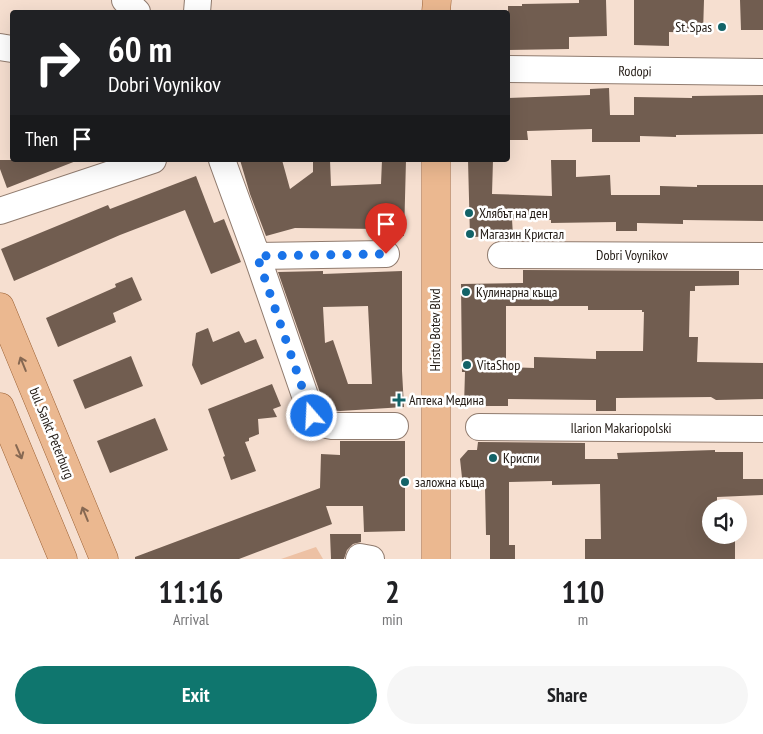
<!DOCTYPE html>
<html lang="en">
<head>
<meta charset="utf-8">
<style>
	:root { --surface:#fff; --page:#f6f6f6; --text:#202124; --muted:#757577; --accent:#0f766e }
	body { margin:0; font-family:"PT Sans Narrow",sans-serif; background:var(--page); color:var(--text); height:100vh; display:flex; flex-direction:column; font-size:19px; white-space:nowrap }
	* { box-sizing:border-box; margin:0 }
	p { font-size:16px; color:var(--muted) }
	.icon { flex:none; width:28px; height:28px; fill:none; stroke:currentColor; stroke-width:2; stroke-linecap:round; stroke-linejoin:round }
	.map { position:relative; height:559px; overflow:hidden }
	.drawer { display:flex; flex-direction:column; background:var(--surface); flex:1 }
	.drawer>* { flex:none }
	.top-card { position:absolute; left:10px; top:10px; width:500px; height:152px; border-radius:5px; box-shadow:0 5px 20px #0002; background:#202124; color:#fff; overflow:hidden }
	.tools { position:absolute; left:702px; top:499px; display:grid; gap:10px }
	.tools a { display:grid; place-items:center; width:45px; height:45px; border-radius:50%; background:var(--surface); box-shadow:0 5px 20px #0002; font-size:25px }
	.pin { position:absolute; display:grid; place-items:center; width:42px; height:42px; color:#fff; margin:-51px -21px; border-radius:50% 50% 50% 0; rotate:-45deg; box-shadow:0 0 5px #0007 }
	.pin .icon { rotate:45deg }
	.me { position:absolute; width:55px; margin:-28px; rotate:341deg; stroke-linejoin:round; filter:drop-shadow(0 0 4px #0008) }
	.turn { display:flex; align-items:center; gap:18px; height:105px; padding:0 15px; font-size:22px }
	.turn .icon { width:65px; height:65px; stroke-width:2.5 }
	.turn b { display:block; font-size:35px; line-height:42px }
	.then { display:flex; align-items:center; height:48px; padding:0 15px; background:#0003; gap:10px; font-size:19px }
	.eta { display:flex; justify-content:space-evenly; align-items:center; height:85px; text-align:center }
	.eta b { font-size:30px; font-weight:800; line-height:35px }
	.cta { display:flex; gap:10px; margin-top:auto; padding:10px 15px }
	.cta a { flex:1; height:58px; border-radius:30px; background:var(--accent); color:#fff; font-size:20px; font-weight:800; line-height:58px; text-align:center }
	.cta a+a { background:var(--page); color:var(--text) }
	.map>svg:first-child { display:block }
	.green { fill:#edc1a4 }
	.building { fill:#715d50; fill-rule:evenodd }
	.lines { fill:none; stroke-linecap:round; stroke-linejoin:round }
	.minor-casing { stroke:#907b6e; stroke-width:28 }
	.major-casing { stroke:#9c6134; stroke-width:29 }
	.minor { stroke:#fff; stroke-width:26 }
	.major { stroke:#ebb890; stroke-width:28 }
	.oneway { stroke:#866852 }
	.route { stroke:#1a73e8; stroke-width:9; stroke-dasharray:0 16.2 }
	.poi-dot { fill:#136368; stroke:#fff; stroke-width:2 }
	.labels { text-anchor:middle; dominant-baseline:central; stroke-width:5; stroke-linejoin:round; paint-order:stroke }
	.poi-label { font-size:14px; fill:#211913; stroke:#fff; text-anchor:start }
	.street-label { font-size:14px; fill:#211913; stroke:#fff }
</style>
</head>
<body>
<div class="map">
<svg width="763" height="559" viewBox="0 0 763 559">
	<rect width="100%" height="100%" fill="#f6dfd0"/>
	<path class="green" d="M316,547L323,559H281Z"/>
	<path class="building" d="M579,0H606L607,36L569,37V49L508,50V6H522V4L579,3Z
		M634,0H704L703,33L669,32V46L634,45Z
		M740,0H763V30H741Z
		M609,88L610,115H634V97L692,98V96L763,95V134L676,135V137L640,136V142H592V129L527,131L528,140H508V98L590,95V89Z
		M0,160H76V161L7,188L0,169Z
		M240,160H282L290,189L313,172V160H330L331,186L381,184L382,160H406L404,236H380V229L295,228L266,236L250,194Z
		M468,160H493L492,194L552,196L551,160H576V177L610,175L611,195H660V186L697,187V185H763V221L683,220V224L637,223V231H616V222L551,223V220L512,219L513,236L470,237Z
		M196,176L214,223L224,219L241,262L211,274L185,210L120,235L14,281L1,249L108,205L110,209Z
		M523,270L739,271V285L695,286V291H690L689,337H698L697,362L763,363V399L716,400L711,397L616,398V411H596V400L508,399V406H464L465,372H462L461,284L523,283ZM506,306H588V310H642V312H644L643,351H596V359L534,357V368L506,367Z
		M323,271V274L402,271V371L404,407L340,411L328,410L325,407L278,272ZM368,306L372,384H348L333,340L325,343L323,307Z
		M132,277L142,300L113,313L116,322L58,347L46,318L116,287L115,284Z
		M208,328L213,342L239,331L245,343L256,339L264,358L201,385L192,365L196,333Z
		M131,356L143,386L85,409L73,380Z
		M272,384L281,406L273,409L277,417L258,419L259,434L249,438V441L245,442L256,471L231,480L223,457L225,456L208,409Z
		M155,418L168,450L110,473L97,441Z
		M340,441H405V531L364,532L363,506H326L332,524L239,559H135V557L320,488L321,454L340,455Z
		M478,442L585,443V459H618L617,453L715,450V452H743V479H763V495L717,497V508H711V538H735V559H585V539H601L600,484L552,485V481L509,482V545H515V559H490V535H486L485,487H463L460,459L468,450H477Z
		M330,534H361V542L353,544L347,550L344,559H331Z"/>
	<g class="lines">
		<defs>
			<path id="minor" d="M125,0L137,12
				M197,12L198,0
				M0,47L12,49
				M508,69L763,72
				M222,160L257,256L312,416L321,424L332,426H395
				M0,211L153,160
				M501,255L763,256
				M257,256L386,254
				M479,427L763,429
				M359,559L360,557L371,559"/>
			<path id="major" d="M436,12L437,0
				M436,160V559
				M0,307L104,559
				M0,407L63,559"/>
		</defs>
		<use href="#minor" class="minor-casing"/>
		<use href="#major" class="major-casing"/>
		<use href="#minor" class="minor"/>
		<use href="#major" class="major"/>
	</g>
	<defs><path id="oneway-shaft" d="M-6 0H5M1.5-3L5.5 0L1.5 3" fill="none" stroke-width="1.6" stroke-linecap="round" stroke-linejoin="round" transform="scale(1.25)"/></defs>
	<g class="oneway">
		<use href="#oneway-shaft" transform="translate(23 364) rotate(-112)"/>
		<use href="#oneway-shaft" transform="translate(19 452) rotate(67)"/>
		<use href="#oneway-shaft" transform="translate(85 514) rotate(-112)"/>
	</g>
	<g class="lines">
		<path class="route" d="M312,416L257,256L386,254"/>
	</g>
	<g class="poi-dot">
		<circle cx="722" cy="27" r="5"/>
		<circle cx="469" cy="213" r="5"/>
		<circle cx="470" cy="234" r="5"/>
		<circle cx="466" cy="292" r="5"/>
		<circle cx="467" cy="365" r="5"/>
		<path d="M396.5 392.5h5v5h5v5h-5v5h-5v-5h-5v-5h5z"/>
		<circle cx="493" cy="458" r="5"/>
		<circle cx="405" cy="482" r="5"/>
	</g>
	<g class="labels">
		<g class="poi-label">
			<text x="712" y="27" text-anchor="end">St. Spas</text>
			<text x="479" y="213">Хлябът на ден</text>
			<text x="480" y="234">Магазин Кристал</text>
			<text x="476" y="292">Кулинарна къща</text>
			<text x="477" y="365">VitaShop</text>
			<text x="409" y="400">Аптека Медина</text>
			<text x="503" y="458">Криспи</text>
			<text x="415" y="482">заложна къща</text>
		</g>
		<g class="street-label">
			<text transform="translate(635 71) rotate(1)">Rodopi</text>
			<text x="632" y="255">Dobri Voynikov</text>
			<text transform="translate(435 330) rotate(-90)">Hristo Botev Blvd</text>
			<text x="621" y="428">Ilarion Makariopolski</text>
			<text transform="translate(52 433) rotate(68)">bul. Sankt Peterburg</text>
		</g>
	</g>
</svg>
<div class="tools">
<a><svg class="icon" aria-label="sound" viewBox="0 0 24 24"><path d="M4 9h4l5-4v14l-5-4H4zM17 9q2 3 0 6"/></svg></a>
</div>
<div class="pin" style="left:386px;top:254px;background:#d93025"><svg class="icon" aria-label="arrive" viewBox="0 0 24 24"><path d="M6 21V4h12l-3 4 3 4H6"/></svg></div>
<svg class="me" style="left:312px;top:416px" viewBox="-20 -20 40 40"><circle r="17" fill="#1a73e8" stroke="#fff" stroke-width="3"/><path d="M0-11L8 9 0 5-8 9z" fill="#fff"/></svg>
<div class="top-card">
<div class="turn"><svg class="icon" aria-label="right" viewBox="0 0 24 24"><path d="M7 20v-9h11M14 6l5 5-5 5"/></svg><div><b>60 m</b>Dobri Voynikov</div></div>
<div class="then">Then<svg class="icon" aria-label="arrive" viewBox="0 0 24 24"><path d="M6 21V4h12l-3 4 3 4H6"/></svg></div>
</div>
</div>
<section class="drawer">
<div class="eta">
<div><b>11:16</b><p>Arrival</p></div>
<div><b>2</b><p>min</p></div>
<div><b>110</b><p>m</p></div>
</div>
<div class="cta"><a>Exit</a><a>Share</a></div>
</section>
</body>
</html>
